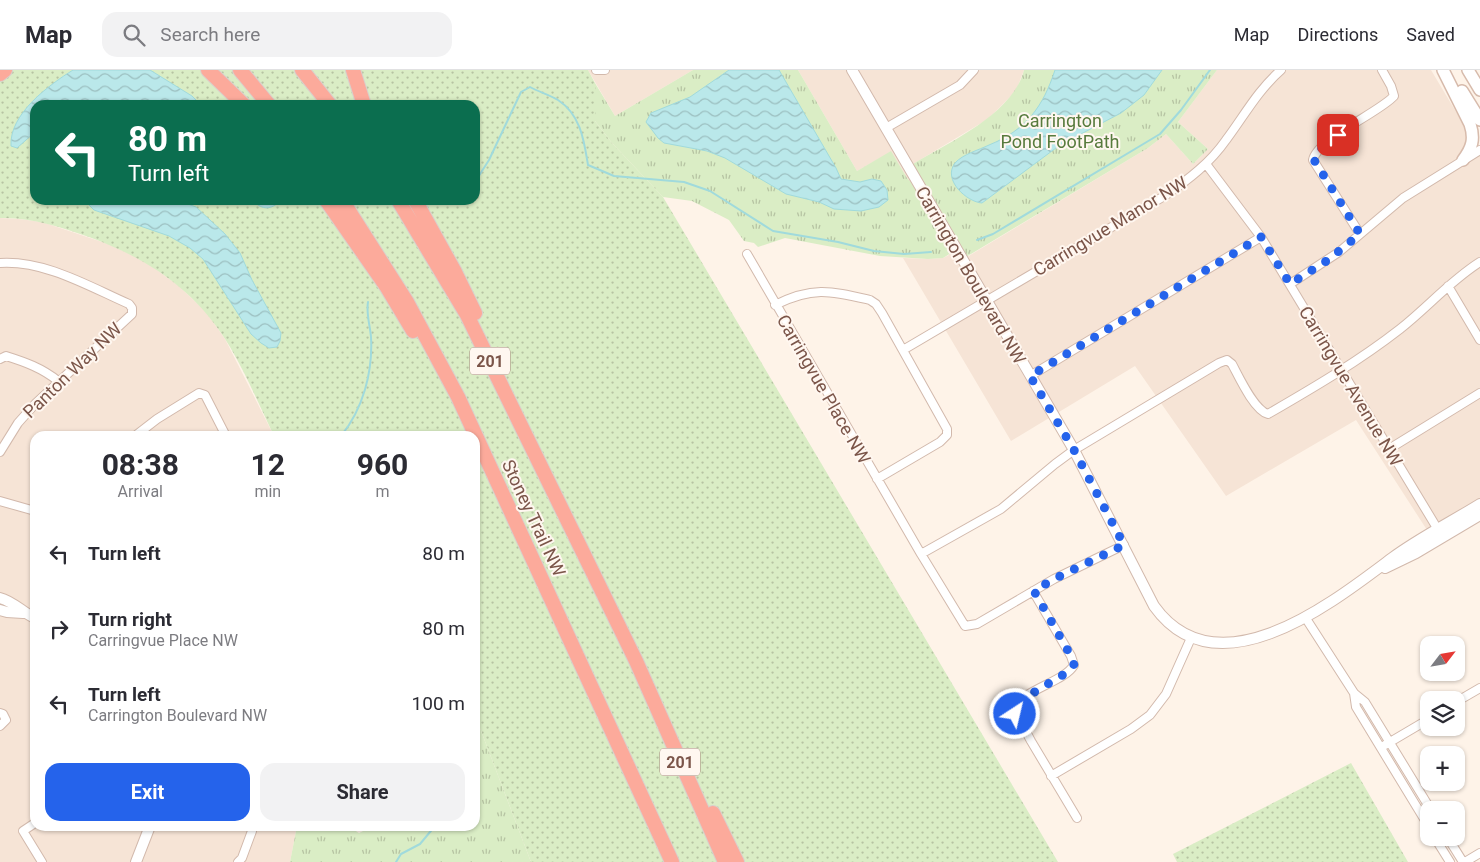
<!DOCTYPE html>
<html lang="en">
<head>
<meta charset="utf-8">
<style>
	:root { --surface:#fff; --page:#f2f2f3; --text:#2b2b33; --muted:#7c7c81; --line:#e1e1e2; --accent:#2563eb }
	body { margin:0; font-family:Roboto,sans-serif; background:var(--page); color:var(--text); height:100vh; display:flex; flex-direction:column; font-size:19px; white-space:nowrap }
	* { box-sizing:border-box; margin:0 }
	p { font-size:16px; color:var(--muted) }
	.icon { flex:none; width:28px; height:28px; fill:none; stroke:currentColor; stroke-width:2; stroke-linecap:round; stroke-linejoin:round }
	.map { position:relative; flex:1; overflow:hidden }
	.side { position:absolute; left:30px; top:361px; width:450px; height:400px; display:flex; flex-direction:column; background:var(--surface); border-radius:15px; box-shadow:0 1px 4px #0004 }
	.side>* { flex:none }
	.banner { position:absolute; left:30px; top:30px; width:450px; height:105px; border-radius:15px; box-shadow:0 1px 4px #0004; background:#0b6e4f; color:#fff; overflow:hidden }
	.needle { width:32px; rotate:59deg }
	.controls { position:absolute; left:1420px; top:566px; display:grid; gap:10px }
	.controls a { display:grid; place-items:center; width:45px; height:45px; border-radius:10px; background:var(--surface); box-shadow:0 1px 4px #0004; font-size:25px }
	.pin { position:absolute; display:grid; place-items:center; width:42px; height:42px; color:#fff; margin:-21px; border-radius:10px; box-shadow:0 2px 8px #0006 }
	.me { position:absolute; width:55px; margin:-28px; rotate:35deg; stroke-linejoin:round; filter:drop-shadow(0 0 4px #0008) }
	.turn { display:flex; align-items:center; gap:18px; height:105px; padding:0 15px; font-size:22px }
	.turn .icon { width:65px; height:65px; stroke-width:2.5 }
	.turn b { display:block; font-size:35px; line-height:42px }
	.eta { display:flex; justify-content:space-evenly; align-items:center; height:85px; text-align:center }
	.eta b { font-size:30px; font-weight:700; line-height:35px }
	.action { display:flex; gap:10px; margin-top:auto; padding:10px 15px }
	.action a { flex:1; height:58px; border-radius:15px; background:var(--accent); color:#fff; font-size:20px; font-weight:700; line-height:58px; text-align:center }
	.action a+a { background:var(--page); color:var(--text) }
	ul { padding:0; list-style:none }
	li { display:flex; align-items:center; gap:15px; height:75px; padding:0 15px }
	li div { flex:1 }
	li b { display:block; font-size:19px }
	li em { font-style:normal }
	header { display:flex; align-items:center; gap:30px; box-sizing:border-box; height:70px; padding:0 25px; background:var(--surface); border-bottom:1px solid var(--line) }
	header strong { font-size:24px }
	nav { display:flex; gap:28px; margin-inline-start:auto; font-size:18px }
	.search { width:350px; height:45px; background:var(--page); display:flex; align-items:center; gap:12px; box-sizing:border-box; padding:0 18px; border-radius:15px; color:var(--muted); font-size:19px }
	.map>svg:first-child { display:block }
	.residential { fill:#f6e4d6 }
	.grass { fill:url(#grass-dots); fill-rule:evenodd }
	.park { fill:url(#park-tufts) }
	.water { fill:url(#water-waves); stroke:#a0dadc }
	.lines { fill:none; stroke-linecap:round; stroke-linejoin:round }
	.stream { stroke:#a0dadc; stroke-width:2 }
	.minor-casing { stroke:#d2b9ac; stroke-width:10 }
	.tertiary-casing { stroke:#d2b9ac; stroke-width:12 }
	.secondary-casing { stroke:#d7bbac; stroke-width:14 }
	.motorway-casing { stroke:#dacfcc; stroke-width:16 }
	.minor { stroke:#fff; stroke-width:8 }
	.tertiary { stroke:#fff; stroke-width:10 }
	.secondary { stroke:#fff; stroke-width:11 }
	.motorway { stroke:#fcaa9b; stroke-width:14 }
	.route { stroke:#2563eb; stroke-width:9; stroke-dasharray:0 16.2 }
	.labels { text-anchor:middle; dominant-baseline:central; stroke-width:4; stroke-linejoin:round; paint-order:stroke }
	.shield { fill:#fff7f0; stroke:#a3867b; stroke-width:1 }
	.shield-label { font-size:16px; font-weight:bold; fill:#7b5549 }
	.park-label { font-size:18px; fill:#577b3d; stroke:#fff7f0 }
	.street-label { font-size:18px; fill:#7b5549; stroke:#fff7f0 }
</style>
</head>
<body>
<header>
<strong>Map</strong>
<div class="search"><svg class="icon" aria-label="search" viewBox="0 0 24 24"><circle cx="10" cy="10" r="6"/><path d="M15 15l6 6"/></svg>Search here</div>
<nav><a>Map</a><a>Directions</a><a>Saved</a></nav>
</header>
<div class="map">
<svg width="1480" height="792" viewBox="0 0 1480 792">
	<defs>
		<pattern id="grass-dots" width="8" height="8" patternUnits="userSpaceOnUse" patternTransform="scale(1.25)"><rect width="8" height="8" fill="#daedc5"/><path d="M2 2h.1M6 6h.1" fill="none" stroke="#b6c3a2" stroke-width="1.8" stroke-linecap="round"/></pattern>
		<pattern id="park-tufts" width="24" height="20" patternUnits="userSpaceOnUse" patternTransform="scale(1.25)"><rect width="24" height="20" fill="#daedc5"/><path d="M3 7l-1-3M5 7V3M7 7l1-3M15 17l-1-3M17 17v-4M19 17l1-3" fill="none" stroke="#b6c3a2"/></pattern>
		<pattern id="water-waves" width="16" height="10" patternUnits="userSpaceOnUse" patternTransform="scale(1.25)"><rect width="16" height="10" fill="#bae8ea"/><path d="M0 5q4-4 8 0t8 0" fill="none" stroke="#9cbfc0"/></pattern>
	</defs>
	<rect width="100%" height="100%" fill="#fef3e8"/>
	<path class="residential" d="M588,0H693L615,46Z
		M798,0H1024L1016,21L988,49L913,94L967,187L1148,78L1166,64L1193,94L1208,79L1178,52L1217,0H1431L1480,82V449L1436,474L1356,350L1226,426L1135,296L1011,371L903,188L928,189L943,188L949,185L950,179L911,112L907,108L891,82L857,101Z
		M0,148L19,149L42,152L111,175L146,192L179,216L207,243L225,269L274,366H35V756H297L290,792H0Z"/>
	<path class="grass" d="M0,0H588L595,13V51L612,73L663,127L1058,792H531L475,645V366H274C260,337 247,306 230,277C197,221 149,189 89,167C60,157 31,147 0,148ZM35,35H475V130H35Z
		M1351,693L1408,792H1177L1173,784Z"/>
	<path class="park" d="M693,0H798L857,101L891,81L907,108L911,112L950,179L951,183L943,188L928,189L880,186L785,168L758,177L754,173L744,171L729,150L692,131L663,127L612,73L595,51V13L615,46Z
		M1024,0H1217L1178,52L1208,79L1193,94L1166,64L1148,78L966,187L913,94C949,72 1013,44 1024,0Z
		M475,645L531,792H290L297,756H348L359,763L373,756H475Z"/>
	<path class="water" d="M73,0H150L192,26L201,35H35V62L17,78L11,76C9,44 49,15 73,0Z
		M729,0H779L836,98L841,109L860,112L872,109L881,111L887,120L888,130L879,137L861,141L834,139L819,132L786,124L725,88L707,81L664,73L658,68L646,52L651,43L690,27Z
		M1055,0H1162L1144,25L1121,43L1060,75L982,133C967,132 942,110 955,93C963,84 979,80 989,75C1026,60 1043,37 1055,0Z
		M84,130H177L196,137L225,164L240,183L252,210L281,263L280,271L277,277L269,278L261,273L251,264L203,189L190,178L169,166L94,140Z
		M252,130H278L279,132C269,141 261,139 252,130Z"/>
	<g class="lines">
		<path class="stream" d="M475,112L489,90L521,22L530,17C539,22 550,25 558,30C581,45 584,71 588,95L614,106L684,112L710,121L773,161L838,172L874,181L904,184L931,182
			M977,170L993,164L1160,64L1181,40L1210,0
			M341,366C363,339 373,302 371,267C370,255 366,244 368,232
			M396,792L401,784L420,774L435,756"/>
		<defs>
			<path id="minor" d="M596,0H605
				M886,58L960,15L974,0
				M1206,94L1261,167L1440,463
				M1360,164L1313,90C1317,69 1380,42 1394,26L1391,16L1382,0
				M747,184L921,484L965,556L977,554L1054,509L1124,475
				M0,193C45,190 90,217 129,234L132,238V244L35,334L18,353L0,382
				M1290,214L1339,182L1403,128L1480,80
				M1448,216L1480,270
				M775,235C813,216 831,221 870,230L876,234L882,243L947,359V365L940,372L877,409
				M903,280L1166,125C1189,109 1210,93 1226,70C1244,46 1258,20 1281,0
				M0,289L6,286C25,292 42,298 58,311
				M1030,306L1261,167
				M135,366L157,349L199,323L205,325L226,366
				M1389,379L1480,323
				M0,431L35,441
				M921,484L1001,439L1055,394L1074,380L1219,293L1227,290L1232,294C1239,307 1254,340 1268,344C1313,318 1359,291 1400,259C1428,237 1450,211 1480,192
				M1033,521L1071,586L1074,595C1064,613 1016,621 1015,641L1031,671L1077,748
				M1305,547L1354,623L1356,637L1429,757
				M1354,623L1365,632L1431,740
				M1456,632L1480,618
				M0,643L3,644L6,650L0,656
				M1385,675L1429,649
				M1051,706L1131,659L1150,645L1166,624L1191,568
				M35,753L23,761L42,792
				M1435,768L1450,792
				M1448,768L1463,792
				M238,792L242,788L252,761V756
				M1465,792L1480,783"/>
			<path id="tertiary" d="M852,0L1074,380L1154,536C1217,624 1332,533 1392,488C1419,468 1451,452 1480,434
				M1385,498L1416,483L1480,445
				M0,528C13,531 23,543 35,548
				M0,540L7,542L23,543
				M136,792L150,756"/>
			<path id="secondary" d="M1443,0L1470,54C1475,69 1472,78 1463,90
				M1468,0L1480,20
				M1462,21L1480,50"/>
			<path id="motorway" d="M208,0L244,35
				M240,0L269,35
				M302,0L330,35
				M353,0L364,35
				M0,4L5,0
				M326,130L386,216L413,261
				M342,130L407,232L458,327L672,792
				M398,130L467,245L636,591L725,792
				M415,130L455,202L475,243
				M713,743L737,792"/>
		</defs>
		<use href="#minor" class="minor-casing"/>
		<use href="#tertiary" class="tertiary-casing"/>
		<use href="#secondary" class="secondary-casing"/>
		<use href="#motorway" class="motorway-casing"/>
		<use href="#minor" class="minor"/>
		<use href="#tertiary" class="tertiary"/>
		<use href="#secondary" class="secondary"/>
		<use href="#motorway" class="motorway"/>
	</g>
	<g class="lines">
		<path class="route" d="M1015,644V636L1018,632L1066,603L1074,595L1071,586L1034,521L1054,509L1124,475L1074,380L1030,306L1261,167L1290,214L1328,190L1360,164L1314,90L1317,82L1338,65"/>
	</g>
	<g class="labels">
		<g class="shield">
			<rect x="470" y="277.5" width="40" height="27" rx="4"/>
			<rect x="660" y="678.5" width="40" height="27" rx="4"/>
		</g>
		<g class="shield-label">
			<text x="490" y="291">201</text>
			<text x="680" y="692">201</text>
		</g>
		<g class="park-label">
			<text x="1060" y="50">Carrington<tspan x="1060" dy="21">Pond FootPath</tspan></text>
		</g>
		<g class="street-label">
			<text transform="translate(1110 156) rotate(-31)">Carringvue Manor NW</text>
			<text transform="translate(971 205) rotate(60)">Carrington Boulevard NW</text>
			<text transform="translate(72 300) rotate(-44)">Panton Way NW</text>
			<text transform="translate(1351 316) rotate(59)">Carringvue Avenue NW</text>
			<text transform="translate(824 319) rotate(60)">Carringvue Place NW</text>
			<text transform="translate(534 448) rotate(65)">Stoney Trail NW</text>
		</g>
	</g>
</svg>
<div class="controls">
<a><svg class="needle" viewBox="-14 -14 28 28"><path d="M0-13l5 13h-10z" fill="#e53935"/><path d="M0 13l5-13h-10z" fill="#7c7c81"/></svg></a>
<a><svg class="icon" aria-label="layers" viewBox="0 0 24 24"><path d="M12 4l9 5-9 5-9-5zM3 14l9 5 9-5"/></svg></a>
<a>+</a>
<a>−</a>
</div>
<div class="pin" style="left:1338px;top:65px;background:#d93025"><svg class="icon" aria-label="arrive" viewBox="0 0 24 24"><path d="M6 21V4h12l-3 4 3 4H6"/></svg></div>
<svg class="me" style="left:1015px;top:644px" viewBox="-20 -20 40 40"><circle r="17" fill="#2563eb" stroke="#fff" stroke-width="3"/><path d="M0-11L8 9 0 5-8 9z" fill="#fff"/></svg>
<div class="banner">
<div class="turn"><svg class="icon" aria-label="left" viewBox="0 0 24 24"><path d="M17 20v-9H6M10 6l-5 5 5 5"/></svg><div><b>80 m</b>Turn left</div></div>
</div>
<section class="side">
<div class="eta">
<div><b>08:38</b><p>Arrival</p></div>
<div><b>12</b><p>min</p></div>
<div><b>960</b><p>m</p></div>
</div>
<ul>
<li><svg class="icon" aria-label="left" viewBox="0 0 24 24"><path d="M17 20v-9H6M10 6l-5 5 5 5"/></svg><div><b>Turn left</b></div><em>80 m</em></li>
<li><svg class="icon" aria-label="right" viewBox="0 0 24 24"><path d="M7 20v-9h11M14 6l5 5-5 5"/></svg><div><b>Turn right</b><p>Carringvue Place NW</p></div><em>80 m</em></li>
<li><svg class="icon" aria-label="left" viewBox="0 0 24 24"><path d="M17 20v-9H6M10 6l-5 5 5 5"/></svg><div><b>Turn left</b><p>Carrington Boulevard NW</p></div><em>100 m</em></li>
</ul>
<div class="action"><a>Exit</a><a>Share</a></div>
</section>
</div>
</body>
</html>
